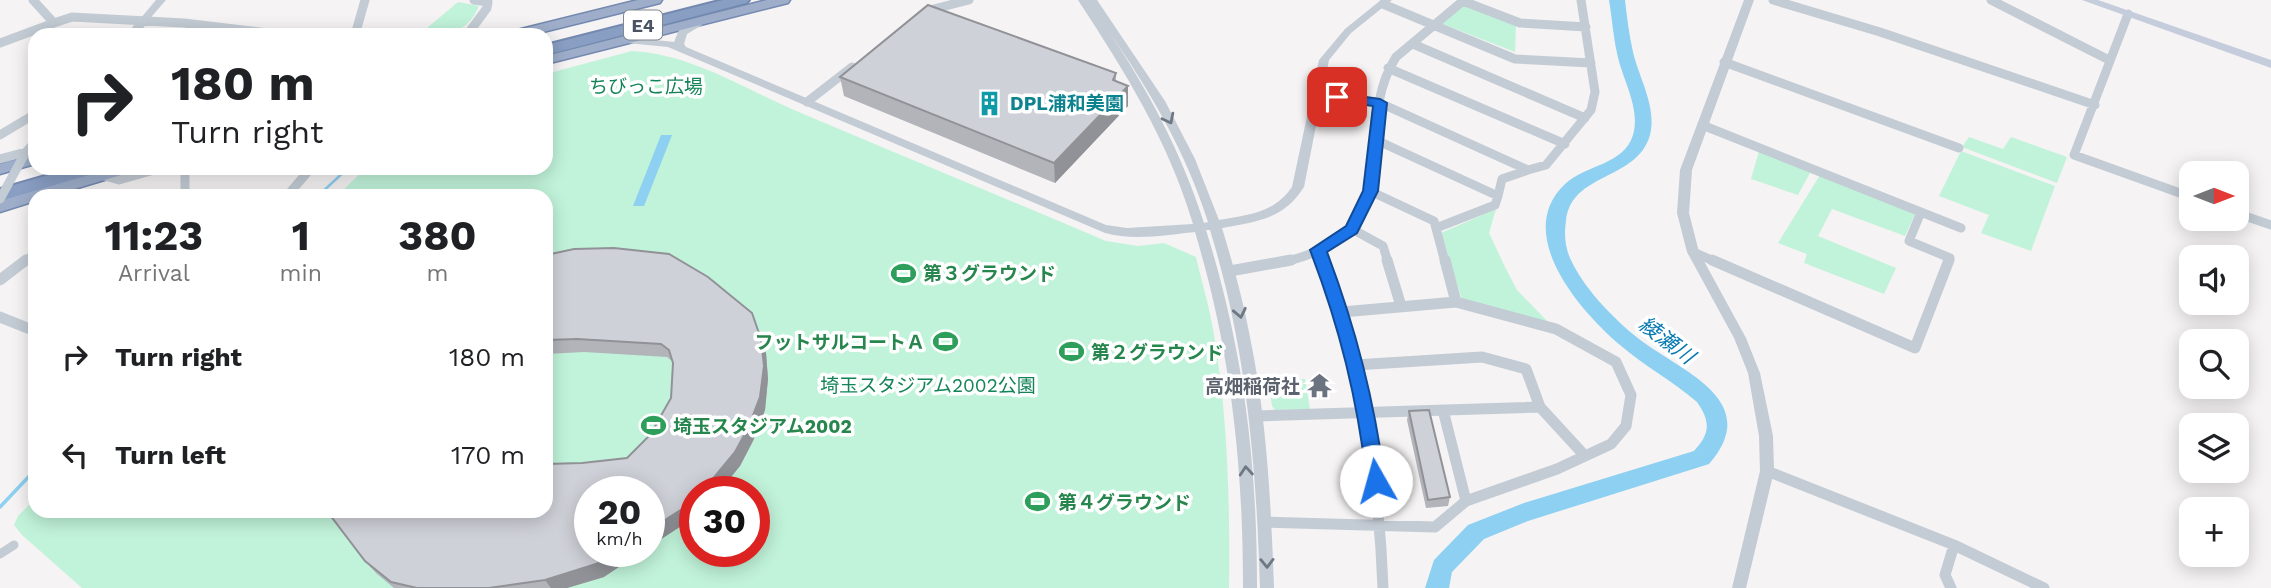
<!DOCTYPE html>
<html lang="en">
<head>
<meta charset="utf-8">
<style>
	:root { --surface:#fff; --page:#f2f2f2; --text:#202124; --muted:#757577 }
	body { margin:0; font-family:"Work Sans","Noto Sans JP",sans-serif; background:var(--page); color:var(--text); height:100vh; display:flex; flex-direction:column; font-size:26px; white-space:nowrap }
	* { box-sizing:border-box; margin:0 }
	p { font-size:23px; color:var(--muted) }
	.icon { flex:none; width:38px; height:38px; fill:none; stroke:currentColor; stroke-width:2; stroke-linecap:round; stroke-linejoin:round }
	.map { position:relative; flex:1; overflow:hidden }
	.drawer { position:absolute; left:28px; top:189px; width:525px; height:329px; display:flex; flex-direction:column; background:var(--surface); border-radius:21px; box-shadow:0 4px 18px #0003 }
	.drawer>* { flex:none }
	.top-card { position:absolute; left:28px; top:28px; width:525px; height:147px; border-radius:21px; box-shadow:0 4px 18px #0003; background:#fff; color:var(--text); overflow:hidden }
	.needle { width:46px; rotate:90deg }
	.controls { position:absolute; left:2179px; top:161px; display:grid; gap:14px }
	.controls a { display:grid; place-items:center; width:70px; height:70px; border-radius:14px; background:var(--surface); box-shadow:0 4px 18px #0003; font-size:35px }
	.speed { position:absolute; left:574px; top:476px; display:flex; gap:14px; font-size:35px; font-weight:700; text-align:center }
	.speed>* { display:grid; place-content:center; width:91px; height:91px; border-radius:50%; background:var(--surface); box-shadow:0 4px 18px #0003; line-height:1 }
	.speed small { font-size:18px; font-weight:400 }
	.speed .limit { border:10px solid #d22; background:#fff; color:#111 }
	.pin { position:absolute; display:grid; place-items:center; width:60px; height:60px; color:#fff; margin:-30px; border-radius:14px; box-shadow:0 4px 10px #0006 }
	.me { position:absolute; width:77px; margin:-38px; rotate:353deg; stroke-linejoin:round; filter:drop-shadow(0 0 5px #0008) }
	.turn { display:flex; align-items:center; gap:24px; height:147px; padding:0 28px; font-size:32px }
	.turn .icon { width:91px; height:91px; stroke-width:2.5 }
	.turn b { display:block; font-size:49px; line-height:60px }
	.eta { display:flex; justify-content:space-evenly; align-items:center; height:119px; text-align:center }
	.eta b { font-size:42px; font-weight:700; line-height:49px }
	ul { padding:0; list-style:none }
	li { display:flex; align-items:center; gap:21px; height:98px; padding:0 28px }
	li div { flex:1 }
	li b { display:block; font-size:26px }
	li em { font-style:normal }
	.map>svg:first-child { display:block }
	.green { fill:#c1f3da; fill-rule:evenodd }
	.water { fill:#8dd0f1 }
	.lines { fill:none; stroke-linecap:round; stroke-linejoin:round }
	.stream-far1 { stroke:#8dd0f1; stroke-width:2.5 }
	.stream { stroke:#8dd0f1; stroke-width:3.5 }
	.river { fill:#8dd0f1; fill-rule:evenodd }
	.trunk-casing { stroke:#7489af; stroke-width:3 }
	.motorway-casing { stroke:#7489af; stroke-width:4 }
	.pedestrian { stroke:#c3cbd4; stroke-width:9 }
	.minor-far1 { stroke:#c3cbd4; stroke-width:9 }
	.minor { stroke:#c3cbd4; stroke-width:11 }
	.tertiary { fill:#c3cbd4; fill-rule:evenodd }
	.secondary { fill:#c5cddc; fill-rule:evenodd }
	.trunk { fill:#9eaeca; fill-rule:evenodd }
	.motorway { fill:#899ec3; fill-rule:evenodd }
	.minor-bridge { stroke:#c3cbd4; stroke-width:9 }
	.wall { fill:#b2b4ba }
	.shaded-wall { fill:#919297 }
	.building { fill:#cfd1d8; stroke:#919297; stroke-width:2 }
	.oneway { stroke:#6e7784 }
	.route { fill:#1a73e8; stroke:#114b97; stroke-width:2 }
	.labels { text-anchor:middle; dominant-baseline:central; stroke-width:7; stroke-linejoin:round; paint-order:stroke }
	.shield { fill:#fff; stroke:#808791; stroke-width:2 }
	.shield-label { font-size:18px; font-weight:bold; fill:#495362 }
	.park-label { font-size:19px; fill:#138458; stroke:#fff }
	.culture-label { font-size:19px; font-weight:bold; fill:#0d838f; stroke:#fff; text-anchor:start }
	.leisure-label { font-size:19px; font-weight:bold; fill:#27864d; stroke:#fff; text-anchor:start }
	.worship-label { font-size:19px; font-weight:bold; fill:#5b616d; stroke:#fff; text-anchor:end }
	.water-label { font-size:21px; font-style:italic; fill:#0679b1; stroke:#fff }
</style>
</head>
<body>
<div class="map">
<svg width="2271" height="588" viewBox="0 0 2271 588">
	<rect width="100%" height="100%" fill="#f5f3f3"/>
	<path class="green" d="M458,2L479,6C468,31 452,35 426,35L427,28Z
		M1464,4L1516,24L1515,52L1440,23Z
		M632,51C692,54 746,90 801,113C902,156 1005,198 1106,241L1138,246L1164,243L1196,257C1202,283 1210,309 1214,335C1228,419 1230,503 1229,588H82L22,535L14,525L18,516L35,499V511H546V196H337L366,168H546V74ZM590,492H649V551H590ZM695,492H754V551H695Z
		M1969,137L2003,149L2011,137L2067,157L2057,183L1962,147Z
		M1759,151L1811,171L1798,195L1751,179Z
		M1961,151L2055,186L2031,251L1981,233L1989,215L1939,196Z
		M1820,175L1915,214L1905,236L1832,209L1818,236L1896,268L1884,294L1804,263L1807,254L1778,243Z
		M1496,209L1489,233L1505,267L1517,290L1549,323L1462,300L1441,233Z
		M1305,379L1310,409L1275,410L1272,406L1268,380Z"/>
	<path class="water" d="M661,135H672L644,206H633Z"/>
	<g class="lines">
		<path class="stream-far1" d="M318,196L348,168"/>
		<path class="stream" d="M0,507L35,470"/>
		<path class="river" d="M1609,0H1625C1627,17 1629,35 1633,52C1639,78 1657,107 1650,135C1637,181 1571,172 1566,221C1564,233 1565,247 1570,258C1583,287 1610,315 1634,335C1676,370 1766,398 1709,464L1528,521L1484,539L1452,572L1449,588H1425L1434,560L1468,525L1524,503L1694,451C1710,434 1711,422 1697,402C1673,381 1644,366 1620,345C1581,312 1512,234 1565,184C1585,165 1624,165 1633,135C1641,108 1622,79 1617,53C1613,35 1612,17 1609,0Z"/>
		<defs>
			<path id="trunk" d="M638,0H662L660,3L531,35H507L509,32Z
				M767,0H790L788,3L546,64V56Z
				M35,154V164L0,174V164Z
				M107,168H133L131,172L51,196H35V201L0,212V200Z"/>
			<path id="motorway" d="M723,0H749L746,3L546,55V45Z
				M73,168H102L99,172L0,201V189Z"/>
		</defs>
		<use href="#trunk" class="trunk-casing"/>
		<use href="#motorway" class="motorway-casing"/>
		<path class="pedestrian" d="M0,554L14,545"/>
		<path class="minor-far1" d="M33,0L54,23L72,17L184,23L285,35
			M1773,0L1880,32L2095,105
			M1991,0L2109,60
			M1463,1L1520,23L1586,27
			M1383,4L1515,59L1591,63
			M926,11L969,0
			M2128,14L2074,155L2191,197
			M132,35L143,21
			M355,35L365,0
			M467,35L487,8L488,2L474,0
			M0,43L54,23
			M1413,44L1585,118
			M1724,62L1959,148
			M1388,68L1565,144
			M1316,95L1380,103L1528,170L1546,165L1591,110L1595,92L1581,0
			M807,102L852,67
			M1702,125L1961,228
			M0,135L35,114
			M1376,140L1498,196L1502,179L1528,170
			M0,159L26,152L35,142
			M185,168V196
			M101,175L119,180L161,168
			M1370,191L1434,221L1445,262
			M287,196L311,168
			M1921,212L1909,241L1950,258L1948,262
			M2236,213L2271,225
			M1436,228L1495,205L1498,196
			M1352,229L1383,246L1388,262
			M1318,250L1322,262
			M1693,252L1716,262
			M24,262L35,254
			M1284,262C1419,230 1347,134 1396,57L1464,0"/>
		<path class="minor" d="M1322,260C1360,367 1379,475 1383,588
			M1387,260L1401,306
			M1445,260L1456,302
			M1712,260L1915,348L1949,260
			M1230,271L1291,260
			M0,280L26,260
			M0,317L35,331
			M1355,365L1482,357L1526,369L1540,407L1585,456
			M1443,410L1466,501
			M1257,416L1540,407
			M1767,471L1954,545L2044,588
			M1265,522L1435,527L1466,501L1557,469L1611,444L1626,426L1631,395L1616,362L1556,329L1456,302L1342,312
			M1951,588L1945,575L1954,545"/>
		<path class="tertiary" d="M156,0H166L146,23H140V19Z
			M1078,0H1097L1165,101L1195,159L1219,220C1249,215 1274,213 1292,187L1319,60L1345,29L1381,0H1392L1351,33L1329,60L1304,187C1283,220 1257,221 1222,228C1233,264 1243,300 1250,337C1267,420 1271,504 1274,588H1260C1256,462 1247,351 1210,230H1206C1244,352 1257,461 1257,588H1243C1243,463 1231,352 1195,232C1166,235 1133,241 1105,233L668,47L627,43L622,40L627,37L674,42L679,30L696,21H702V25L687,34L684,44L686,47L1106,225L1127,228L1193,224C1168,140 1125,72 1078,0ZM1107,29C1149,89 1186,152 1208,222L1204,223C1182,154 1148,89 1107,29Z
			M1744,0H1754L1692,170L1689,213L1699,252L1746,338L1760,373L1773,436L1774,471L1746,588H1732L1760,471L1759,436L1748,373L1734,338L1687,252L1677,213L1680,170Z"/>
		<path class="secondary" d="M2082,0H2098L2271,60V68Z"/>
		<use href="#trunk" class="trunk"/>
		<use href="#motorway" class="motorway"/>
		<path class="minor-bridge" d="M0,199L23,157"/>
	</g>
	<path class="wall" d="M1116,73V82L1128,86V106L1055,183L844,96L840,77Z
		M546,255L766,353L768,379L765,410L753,441L740,466L695,517L649,547V492L604,577L567,588H394L376,573L365,561L582,463L627,458L650,435L671,398L673,362L667,357L584,352L546,354Z
		M1316,377L1326,388L1325,392H1317Z
		M1409,411L1450,497L1448,506L1426,508L1407,420Z"/>
	<path class="shaded-wall" d="M1128,86V106L1055,183L1054,163Z
		M761,339L766,353L768,379L765,410L753,441L740,466L719,492H702Z
		M695,501V517L649,547V530Z
		M616,551H643L604,577L567,588H551L545,580Z"/>
	<path class="building" d="M928,5L1116,73L1113,80L1128,86L1054,163L840,77Z
		M614,248L669,254L708,277L752,313L761,339L764,366L760,397L748,428L735,452L702,492H695V501L649,530V492H590V551H616L596,564L545,580L489,588H417L391,582L365,561L327,511H546V464L582,463L627,458L650,435L671,398L673,363L669,350L661,344L577,339L546,340V255L574,249Z
		M1316,377H1325L1326,388H1317Z
		M1429,410L1450,497L1428,500L1409,411Z"/>
	<defs><path id="oneway-chevron" d="M-2-3.5L2.5 0L-2 3.5" fill="none" stroke-width="1.6" stroke-linecap="round" stroke-linejoin="round" transform="scale(1.75)"/></defs>
	<g class="oneway">
		<use href="#oneway-chevron" transform="translate(1169 119) rotate(63)"/>
		<use href="#oneway-chevron" transform="translate(1240 313) rotate(78)"/>
		<use href="#oneway-chevron" transform="translate(1246 471) rotate(-95)"/>
		<use href="#oneway-chevron" transform="translate(1267 563) rotate(89)"/>
	</g>
	<path class="route" d="M1337,93L1380,99L1387,103L1378,191L1357,233L1327,252C1356,329 1374,399 1385,481L1382,486L1376,488L1370,486L1367,481C1357,398 1340,328 1310,250L1346,226L1363,191L1373,106L1332,100V94Z"/>
	<defs>
		<symbol id="building-bare" viewBox="-9 -9 18 18"><path d="M-4-6H4V6H1V3H-1V6H-4ZM-2.5-4.3h1.7v1.8h-1.7ZM.8-4.3h1.7v1.8H.8ZM-2.5-1h1.7V.8h-1.7ZM.8-1h1.7V.8H.8Z" fill="#0f9aa8" stroke="#fff" stroke-width="2.5" paint-order="stroke"/></symbol>
		<symbol id="stadium-bare" viewBox="-9 -9 18 18"><path d="M0-5a6.5 5 0 1 0 0 10a6.5 5 0 1 0 0-10ZM-3.5-1.8h7v3.6h-7Z" fill="#2e9e5b" stroke="#fff" stroke-width="2.5" paint-order="stroke"/></symbol>
		<symbol id="temple-bare" viewBox="-9 -9 18 18"><path d="M0-6L5-2H3V0L6.5 2.5H4V6H1.5V3h-3V6H-4V2.5H-6.5L-3 0V-2H-5Z" fill="#6b7280" stroke="#fff" stroke-width="2.5" paint-order="stroke"/></symbol>
	</defs>
	<g fill-rule="evenodd">
		<use href="#building-bare" x="972" y="86" width="35" height="35"/>
		<use href="#stadium-bare" x="886" y="256" width="35" height="35"/>
		<use href="#stadium-bare" x="928" y="324" width="35" height="35"/>
		<use href="#stadium-bare" x="1054" y="334" width="35" height="35"/>
		<use href="#temple-bare" x="1302" y="368" width="35" height="35"/>
		<use href="#stadium-bare" x="636" y="408" width="35" height="35"/>
		<use href="#stadium-bare" x="1020" y="484" width="35" height="35"/>
	</g>
	<g class="labels">
		<rect class="shield" x="624" y="10.5" width="38" height="29" rx="5"/>
		<g class="shield-label">
			<text x="643" y="25">E4</text>
		</g>
		<g class="park-label">
			<text x="646" y="86">ちびっこ広場</text>
			<text x="928" y="385">埼玉スタジアム2002公園</text>
		</g>
		<g class="culture-label">
			<text x="1010" y="103">DPL浦和美園</text>
		</g>
		<g class="leisure-label">
			<text x="923" y="273">第３グラウンド</text>
			<text x="925" y="342" text-anchor="end">フットサルコートＡ</text>
			<text x="1091" y="352">第２グラウンド</text>
			<text x="673" y="426">埼玉スタジアム2002</text>
			<text x="1058" y="502">第４グラウンド</text>
		</g>
		<g class="worship-label">
			<text x="1300" y="386">高畑稲荷社</text>
		</g>
		<g class="water-label">
			<text transform="translate(1667 340) rotate(37)">綾瀬川</text>
		</g>
	</g>
</svg>
<div class="controls">
<a><svg class="needle" viewBox="-14 -14 28 28"><path d="M0-13l5 13h-10z" fill="#e53935"/><path d="M0 13l5-13h-10z" fill="#757577"/></svg></a>
<a><svg class="icon" aria-label="sound" viewBox="0 0 24 24"><path d="M4 9h4l5-4v14l-5-4H4zM17 9q2 3 0 6"/></svg></a>
<a><svg class="icon" aria-label="search" viewBox="0 0 24 24"><circle cx="10" cy="10" r="6"/><path d="M15 15l6 6"/></svg></a>
<a><svg class="icon" aria-label="layers" viewBox="0 0 24 24"><path d="M12 4l9 5-9 5-9-5zM3 14l9 5 9-5"/></svg></a>
<a>+</a>
</div>
<div class="speed"><div>20<small>km/h</small></div><div class="limit">30</div></div>
<div class="pin" style="left:1337px;top:97px;background:#d93025"><svg class="icon" aria-label="arrive" viewBox="0 0 24 24"><path d="M6 21V4h12l-3 4 3 4H6"/></svg></div>
<svg class="me" style="left:1376px;top:481px" viewBox="-20 -20 40 40"><circle r="19" fill="#fff"/><path d="M0-13L10 11 0 6-10 11z" fill="#1a73e8"/></svg>
<div class="top-card">
<div class="turn"><svg class="icon" aria-label="right" viewBox="0 0 24 24"><path d="M7 20v-9h11M14 6l5 5-5 5"/></svg><div><b>180 m</b>Turn right</div></div>
</div>
<section class="drawer">
<div class="eta">
<div><b>11:23</b><p>Arrival</p></div>
<div><b>1</b><p>min</p></div>
<div><b>380</b><p>m</p></div>
</div>
<ul>
<li><svg class="icon" aria-label="right" viewBox="0 0 24 24"><path d="M7 20v-9h11M14 6l5 5-5 5"/></svg><div><b>Turn right</b></div><em>180 m</em></li>
<li><svg class="icon" aria-label="left" viewBox="0 0 24 24"><path d="M17 20v-9H6M10 6l-5 5 5 5"/></svg><div><b>Turn left</b></div><em>170 m</em></li>
</ul>
</section>
</div>
</body>
</html>
